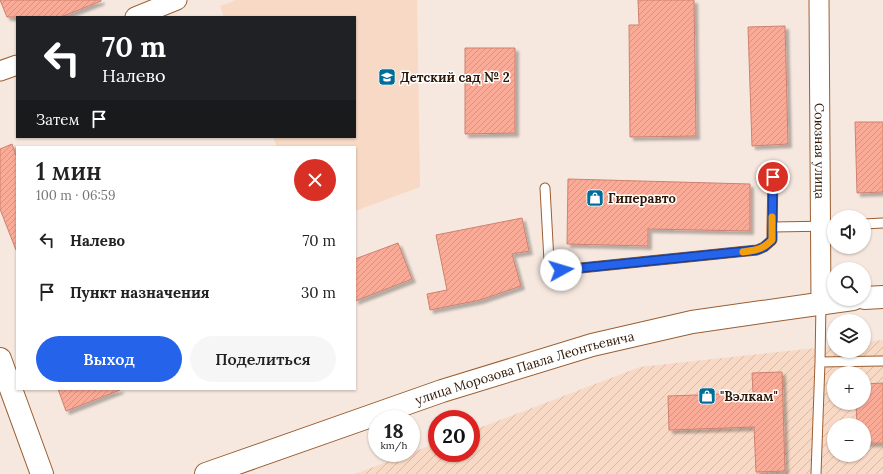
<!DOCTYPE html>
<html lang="ru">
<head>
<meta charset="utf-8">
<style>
	:root { --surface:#fff; --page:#f6f6f6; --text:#222; --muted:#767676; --accent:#2563eb }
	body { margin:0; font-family:Lora,serif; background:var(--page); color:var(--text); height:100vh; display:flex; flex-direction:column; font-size:15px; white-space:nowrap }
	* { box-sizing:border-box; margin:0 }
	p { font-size:13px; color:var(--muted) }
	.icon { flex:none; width:22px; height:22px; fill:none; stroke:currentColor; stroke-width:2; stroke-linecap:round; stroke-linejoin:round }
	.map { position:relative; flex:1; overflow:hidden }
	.details { position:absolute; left:16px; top:146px; width:340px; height:244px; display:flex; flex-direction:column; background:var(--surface); border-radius:0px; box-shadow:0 1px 3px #0004 }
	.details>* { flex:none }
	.hud { position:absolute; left:16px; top:16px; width:340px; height:122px; border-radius:0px; box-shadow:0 1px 3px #0004; background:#202124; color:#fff; overflow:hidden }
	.controls { position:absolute; left:827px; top:210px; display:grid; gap:8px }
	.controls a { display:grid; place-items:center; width:44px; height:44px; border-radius:50%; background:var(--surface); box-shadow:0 1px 3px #0004; font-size:20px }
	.speed { position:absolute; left:368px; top:410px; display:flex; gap:8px; font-size:20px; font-weight:700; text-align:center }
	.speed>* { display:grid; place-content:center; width:52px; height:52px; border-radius:50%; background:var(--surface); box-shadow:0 1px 3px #0004; line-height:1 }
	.speed small { font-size:10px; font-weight:400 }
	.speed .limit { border:6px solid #d22; background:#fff; color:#111 }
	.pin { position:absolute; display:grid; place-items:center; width:34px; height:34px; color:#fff; margin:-17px; border:2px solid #fff; border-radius:50%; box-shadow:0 1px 4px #0007 }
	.me { position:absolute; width:44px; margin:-22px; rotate:84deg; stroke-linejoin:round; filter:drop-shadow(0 0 3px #0008) }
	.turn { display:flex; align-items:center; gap:14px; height:84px; padding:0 20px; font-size:18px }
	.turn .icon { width:52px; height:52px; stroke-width:2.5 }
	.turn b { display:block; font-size:28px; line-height:34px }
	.then { display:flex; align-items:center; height:38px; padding:0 20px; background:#0003; gap:8px; font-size:15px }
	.round { display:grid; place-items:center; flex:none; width:42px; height:42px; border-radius:21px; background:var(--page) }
	.head { display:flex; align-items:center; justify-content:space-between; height:68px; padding:0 20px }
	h1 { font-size:24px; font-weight:600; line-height:30px }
	.primary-button { display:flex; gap:8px; margin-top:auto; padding:8px 20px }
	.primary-button a { flex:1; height:46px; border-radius:24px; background:var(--accent); color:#fff; font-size:16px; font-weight:600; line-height:46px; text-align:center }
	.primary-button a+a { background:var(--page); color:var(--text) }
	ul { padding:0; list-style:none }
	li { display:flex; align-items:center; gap:12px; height:52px; padding:0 20px }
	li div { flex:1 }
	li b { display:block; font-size:15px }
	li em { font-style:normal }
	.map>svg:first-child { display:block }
	.built { fill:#f8d9c5 }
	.industrial { fill:url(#industrial-furrows); fill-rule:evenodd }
	.building { fill:url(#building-hatch); stroke:#cd826f; filter:url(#shadow) }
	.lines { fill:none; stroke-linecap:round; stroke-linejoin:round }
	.lane-casing { stroke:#9a5e32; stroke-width:11 }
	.street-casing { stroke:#9a5e32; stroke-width:21 }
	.secondary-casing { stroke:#9a5e32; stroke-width:24 }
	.primary-casing { stroke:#9a5e32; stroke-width:24 }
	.lane { stroke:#fff; stroke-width:9 }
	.street { stroke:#fff; stroke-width:19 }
	.secondary { stroke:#fff; stroke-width:22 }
	.primary { stroke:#fff; stroke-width:22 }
	.route-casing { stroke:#184099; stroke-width:10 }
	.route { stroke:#2563eb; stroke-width:7 }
	.slow { stroke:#f59e0b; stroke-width:7 }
	.labels { text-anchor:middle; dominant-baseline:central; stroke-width:3; stroke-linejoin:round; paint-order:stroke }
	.poi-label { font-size:13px; font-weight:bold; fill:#2f1705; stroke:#fff; text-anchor:start }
	.street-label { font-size:13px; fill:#2f1705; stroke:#fff }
</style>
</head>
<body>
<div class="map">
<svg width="883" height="474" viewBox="0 0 883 474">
	<defs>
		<pattern id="industrial-furrows" width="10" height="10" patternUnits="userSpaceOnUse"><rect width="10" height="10" fill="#f8d9c5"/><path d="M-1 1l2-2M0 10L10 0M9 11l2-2" fill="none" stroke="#d5baa8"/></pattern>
		<pattern id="building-hatch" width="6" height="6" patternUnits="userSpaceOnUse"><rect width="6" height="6" fill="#faab97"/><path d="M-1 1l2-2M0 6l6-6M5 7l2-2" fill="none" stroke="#d79281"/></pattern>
		<filter id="shadow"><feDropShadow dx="3.5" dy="3.5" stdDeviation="1" flood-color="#0004"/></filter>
	</defs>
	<rect width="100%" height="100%" fill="#f6e8df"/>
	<path class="built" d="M236,0H417L420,187L355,211V147H277L273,137H355V17H224L220,6Z"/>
	<path class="industrial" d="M883,340V474H355L437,443V453H471V431L640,367L834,346V351H864V342ZM834,373H864V403H834ZM834,425H864V455H834Z"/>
	<path class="building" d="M0,0H101V1L61,17H7Z
		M638,0H694L696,136L630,137L629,25H639Z
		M785,26L788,144L752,146L748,27Z
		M465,48H515V133L465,134Z
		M855,122H883V192L857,193Z
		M12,144L17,158V250H16L0,209V149Z
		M568,179L750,184V231L648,229V246L567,244Z
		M522,218L529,251L512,254L521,286L480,300L430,310L427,294L447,290L436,235Z
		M398,243L412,279L355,301V259Z
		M782,372L785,471L756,472L754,427L669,430L668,396L753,393L752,373Z
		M883,383V443H864V425H857L856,403H864V384Z
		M58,389H120V390L66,411Z"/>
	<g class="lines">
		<defs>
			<path id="lane" d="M773,177L772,227L834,226
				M545,188L549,261L554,267L561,270L757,250L764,247L772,240V227
				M864,224L883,223
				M821,303L820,362L883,361
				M816,474L820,362"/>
			<g id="street">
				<path id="s1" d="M819,0L821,303"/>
				<path d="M135,17L177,0"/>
				<path d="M0,71L17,65"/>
			</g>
			<path id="secondary" d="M0,359L42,474"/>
			<g id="primary">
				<path d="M864,298L883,297"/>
				<path id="s2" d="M206,474L442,391L592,345L692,322L853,299"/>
			</g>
		</defs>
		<use href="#lane" class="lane-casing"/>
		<use href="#street" class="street-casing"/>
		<use href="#secondary" class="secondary-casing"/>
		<use href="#primary" class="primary-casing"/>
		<use href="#lane" class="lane"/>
		<use href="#street" class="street"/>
		<use href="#secondary" class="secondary"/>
		<use href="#primary" class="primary"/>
	</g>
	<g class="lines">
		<defs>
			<path id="route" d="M561,270L757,250L764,247L772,240L773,177"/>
		</defs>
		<use href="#route" class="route-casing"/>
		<use href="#route" class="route"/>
		<path class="slow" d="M743,252C756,250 762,250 772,240V217"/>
	</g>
	<defs>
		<symbol id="school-square" viewBox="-11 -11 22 22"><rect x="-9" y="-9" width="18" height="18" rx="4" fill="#006d99" stroke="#fff"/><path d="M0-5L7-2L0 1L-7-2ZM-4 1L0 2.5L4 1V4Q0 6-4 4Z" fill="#fff"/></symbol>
		<symbol id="shop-square" viewBox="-11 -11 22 22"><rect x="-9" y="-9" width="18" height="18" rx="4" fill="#006d99" stroke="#fff"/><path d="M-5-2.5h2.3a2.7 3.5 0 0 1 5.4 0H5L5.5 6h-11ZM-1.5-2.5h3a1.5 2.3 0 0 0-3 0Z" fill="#fff"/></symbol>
	</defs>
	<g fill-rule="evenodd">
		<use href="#school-square" x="377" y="67" width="20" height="20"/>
		<use href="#shop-square" x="585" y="188" width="20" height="20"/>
		<use href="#shop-square" x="697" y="386" width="20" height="20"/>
	</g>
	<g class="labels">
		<g class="poi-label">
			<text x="400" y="77">Детский сад № 2</text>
			<text x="608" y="198">Гиперавто</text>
			<text x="720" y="396">"Вэлкам"</text>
		</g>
		<g class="street-label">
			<text stroke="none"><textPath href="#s1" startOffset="151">Союзная улица</textPath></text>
			<text stroke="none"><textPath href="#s2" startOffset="336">улица Морозова Павла Леонтьевича</textPath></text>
		</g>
	</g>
</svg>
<div class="controls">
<a><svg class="icon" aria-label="sound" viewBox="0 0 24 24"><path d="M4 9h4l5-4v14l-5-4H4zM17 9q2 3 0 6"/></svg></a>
<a><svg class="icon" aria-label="search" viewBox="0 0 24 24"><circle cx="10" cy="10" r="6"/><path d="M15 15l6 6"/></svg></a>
<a><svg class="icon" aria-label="layers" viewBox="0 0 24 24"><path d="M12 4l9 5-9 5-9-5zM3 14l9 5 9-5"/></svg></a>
<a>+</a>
<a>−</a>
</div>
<div class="speed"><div>18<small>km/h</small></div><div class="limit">20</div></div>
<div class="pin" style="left:773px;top:177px;background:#d93025"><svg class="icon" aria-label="arrive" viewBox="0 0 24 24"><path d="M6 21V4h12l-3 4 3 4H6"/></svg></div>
<svg class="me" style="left:561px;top:270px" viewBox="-20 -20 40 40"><circle r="19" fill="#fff"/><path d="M0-13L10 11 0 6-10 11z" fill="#2563eb"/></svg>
<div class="hud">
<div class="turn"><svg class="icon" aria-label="left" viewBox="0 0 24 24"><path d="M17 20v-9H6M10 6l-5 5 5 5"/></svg><div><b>70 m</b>Налево</div></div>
<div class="then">Затем<svg class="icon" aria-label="arrive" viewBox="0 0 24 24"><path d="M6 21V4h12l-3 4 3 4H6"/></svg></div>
</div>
<section class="details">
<div class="head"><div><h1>1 мин</h1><p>100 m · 06:59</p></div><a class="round" style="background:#d93025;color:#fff"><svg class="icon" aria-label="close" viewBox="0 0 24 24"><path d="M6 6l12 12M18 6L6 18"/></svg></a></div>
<ul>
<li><svg class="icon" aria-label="left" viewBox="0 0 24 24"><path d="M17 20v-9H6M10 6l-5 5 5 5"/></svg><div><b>Налево</b></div><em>70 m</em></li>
<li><svg class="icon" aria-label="arrive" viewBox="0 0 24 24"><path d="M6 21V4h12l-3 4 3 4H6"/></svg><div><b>Пункт назначения</b></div><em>30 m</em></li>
</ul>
<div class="primary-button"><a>Выход</a><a>Поделиться</a></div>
</section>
</div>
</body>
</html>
